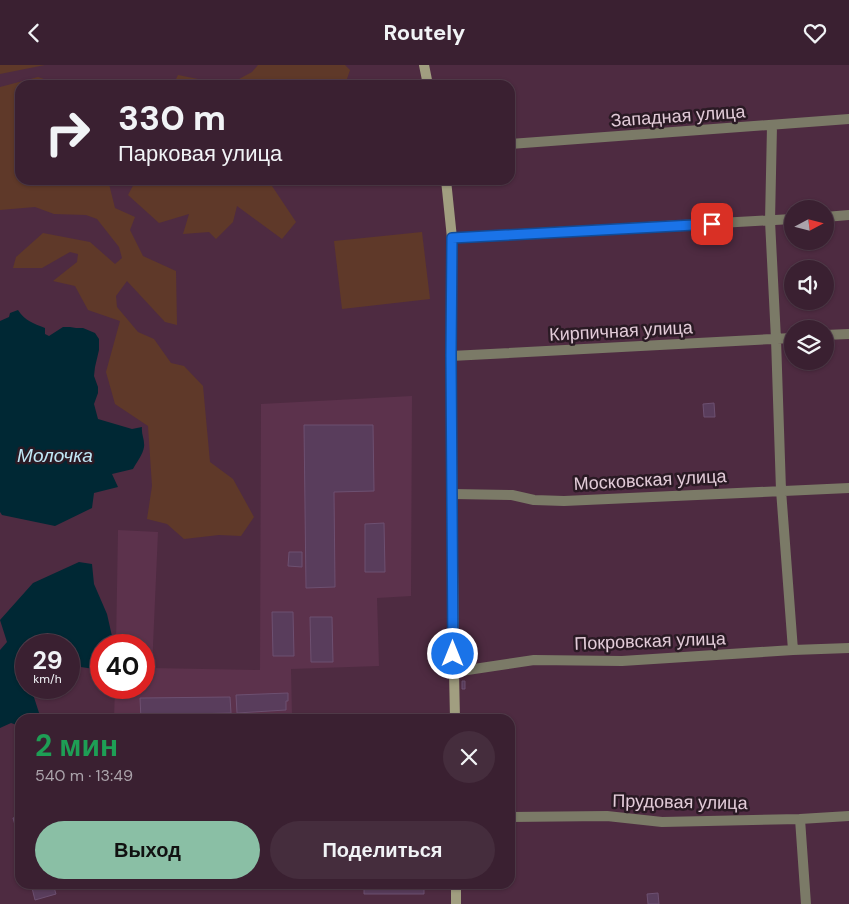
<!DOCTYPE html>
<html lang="ru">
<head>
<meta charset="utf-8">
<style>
	:root { --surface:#3a2031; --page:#452d3d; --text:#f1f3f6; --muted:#aba3ab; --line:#543e4d; --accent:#8abfa5 }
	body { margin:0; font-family:"DM Sans",sans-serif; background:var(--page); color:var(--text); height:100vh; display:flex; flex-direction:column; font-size:19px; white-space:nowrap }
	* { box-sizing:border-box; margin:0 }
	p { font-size:16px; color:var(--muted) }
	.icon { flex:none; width:28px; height:28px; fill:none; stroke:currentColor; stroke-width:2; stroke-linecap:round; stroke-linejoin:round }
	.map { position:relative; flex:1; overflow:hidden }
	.drawer { position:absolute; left:15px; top:649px; width:500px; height:175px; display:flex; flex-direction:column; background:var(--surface); border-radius:15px; box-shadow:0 1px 4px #0004,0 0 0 1px var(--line) }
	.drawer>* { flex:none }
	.top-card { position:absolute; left:15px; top:15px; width:500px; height:105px; border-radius:15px; box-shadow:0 1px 4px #0004,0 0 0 1px var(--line); background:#3a2031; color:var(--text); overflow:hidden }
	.needle { width:32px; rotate:83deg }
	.buttons { position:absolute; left:784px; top:135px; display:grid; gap:10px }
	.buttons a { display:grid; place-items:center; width:50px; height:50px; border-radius:50%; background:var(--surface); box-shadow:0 1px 4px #0004,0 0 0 1px var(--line); font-size:25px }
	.speed { position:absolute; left:15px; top:569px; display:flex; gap:10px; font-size:25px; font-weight:700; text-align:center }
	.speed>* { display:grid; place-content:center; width:65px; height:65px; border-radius:50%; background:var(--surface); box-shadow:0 1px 4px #0004,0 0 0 1px var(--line); line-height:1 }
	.speed small { font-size:12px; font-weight:400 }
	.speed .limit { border:8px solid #d22; background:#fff; color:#111 }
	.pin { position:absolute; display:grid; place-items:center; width:42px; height:42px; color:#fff; margin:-21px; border-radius:10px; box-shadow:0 2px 8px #0006 }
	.me { position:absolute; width:55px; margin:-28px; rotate:0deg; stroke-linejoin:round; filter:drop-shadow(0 0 4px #0008) }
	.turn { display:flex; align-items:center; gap:18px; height:105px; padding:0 20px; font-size:22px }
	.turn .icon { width:65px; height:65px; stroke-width:2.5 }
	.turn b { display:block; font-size:35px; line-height:42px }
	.round { display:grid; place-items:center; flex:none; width:52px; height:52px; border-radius:26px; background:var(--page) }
	.overview { display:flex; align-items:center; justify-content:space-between; height:85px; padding:0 20px }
	h1 { font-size:30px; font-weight:700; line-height:38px; color:#1e9e55 }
	.action { display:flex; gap:10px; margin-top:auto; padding:10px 20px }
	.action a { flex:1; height:58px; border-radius:30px; background:var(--accent); color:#111; font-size:20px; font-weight:700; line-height:58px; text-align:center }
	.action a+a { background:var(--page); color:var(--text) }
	header { display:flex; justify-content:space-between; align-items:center; height:65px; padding:0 20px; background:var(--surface); font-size:22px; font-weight:700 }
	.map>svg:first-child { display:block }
	.built { fill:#5c324c }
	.green { fill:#5f3929 }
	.water { fill:#002834 }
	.building { fill:#593d5c; stroke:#6d5071 }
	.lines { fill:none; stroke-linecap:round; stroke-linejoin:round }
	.street { stroke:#7b7a67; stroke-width:10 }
	.secondary { stroke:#a19e80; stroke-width:10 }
	.route-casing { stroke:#114b97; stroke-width:12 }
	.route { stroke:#1a73e8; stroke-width:9 }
	.labels { text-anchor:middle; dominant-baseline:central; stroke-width:5; stroke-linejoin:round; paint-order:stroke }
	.street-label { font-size:18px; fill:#e2cbd8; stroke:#2a1a24 }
	.water-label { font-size:19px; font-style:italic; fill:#c0e7f5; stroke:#2a1a24 }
</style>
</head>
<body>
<header><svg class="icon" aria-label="back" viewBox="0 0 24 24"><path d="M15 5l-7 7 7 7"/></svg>Routely<svg class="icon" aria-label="heart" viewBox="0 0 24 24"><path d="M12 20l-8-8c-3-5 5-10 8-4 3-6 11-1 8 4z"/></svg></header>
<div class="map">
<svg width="849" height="839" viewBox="0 0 849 839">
	<rect width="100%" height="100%" fill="#4e2b41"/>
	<path class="built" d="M412,331L411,531L377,533L379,601L291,604L292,651L114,654L115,623L144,622V580H116L118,465L158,467L152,603L260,605L261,339Z"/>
	<path class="green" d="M0,0H45L0,9Z
		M258,0H345L350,5L345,20H173L178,10L228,20L252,7Z
		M38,12L53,17L55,20H20V115H108L115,143L135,152L130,165L143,191L176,206L177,260L165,257L127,216L116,231L117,242L138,267L154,274L171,298L184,301L203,321L210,397L233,414L254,452L241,471L219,470L184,474L167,459L147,454L152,421L148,361L115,339L106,307L120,256L88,245L75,221L53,216L77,197L78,189L70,187L42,203H13L16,192L43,168L90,177L115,199L122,193L119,182L97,154L86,150L54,149L35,142L0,145V22Z
		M136,115H291L270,118L296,157L282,174L237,141L233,157L216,174L209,167L183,169L189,149L159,158L128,130Z
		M422,167L430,234L342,244L334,176Z"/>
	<path class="water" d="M18,245C25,256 33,258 45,263V269L49,271L63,262H70L76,263H83L95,268L99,274V285L95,302L94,311L98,322V328L94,339L98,354L132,364L142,362C141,369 145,375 144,382C143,389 137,397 133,404L112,409L118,422L94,428L92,443L55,461L2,450L0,447V256L9,252L10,248Z
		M79,497L92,499L94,519L107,549L114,580H101V605L74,601L69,604V580H26V622L31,623L41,654H20V661L11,658L0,663V585L7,577L0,555L33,518Z"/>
	<path class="building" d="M714,338L715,352H704L703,339Z
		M304,360H373L374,426L334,427L335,522L306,523Z
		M384,458L385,507H365V459Z
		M289,487H302V502L288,501Z
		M272,547H293L294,591H273Z
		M310,552H332L333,597H311Z
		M462,616H465V624H462Z
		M288,628V636H286V645L237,648L236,630Z
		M230,632L231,648L151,650V654H141L140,633Z
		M20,751V778L13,753Z
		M31,819H53L56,829L35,835Z
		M364,819H424V829H364Z
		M658,828L659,839H648L647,829Z"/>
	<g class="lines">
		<path class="street" d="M772,61L770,156L776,274L781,425L793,585
			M510,79L849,54
			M825,152L849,150
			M452,173L792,154
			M825,270L849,269
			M451,291L792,273
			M453,429L512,430L534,435L564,436L849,423
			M454,607L534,595L622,596L793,585L849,583
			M510,752L607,751L662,757L800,754L849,751
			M800,754L806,839"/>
		<path class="secondary" d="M424,0L428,20
			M446,115L452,173L451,291L454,607L455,654
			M456,839V819"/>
	</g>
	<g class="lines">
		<defs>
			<path id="route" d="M453,589L451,291L452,173L712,159"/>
		</defs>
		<use href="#route" class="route-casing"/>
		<use href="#route" class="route"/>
	</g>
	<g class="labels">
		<g class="street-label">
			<text transform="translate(678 51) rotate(-4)">Западная улица</text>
			<text transform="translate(621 266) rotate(-3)">Кирпичная улица</text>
			<text transform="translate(650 415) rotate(-3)">Московская улица</text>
			<text transform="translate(650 576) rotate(-2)">Покровская улица</text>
			<text transform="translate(680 737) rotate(1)">Прудовая улица</text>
		</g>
		<g class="water-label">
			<text x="55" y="390">Молочка</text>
		</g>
	</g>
</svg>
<div class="buttons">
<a><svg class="needle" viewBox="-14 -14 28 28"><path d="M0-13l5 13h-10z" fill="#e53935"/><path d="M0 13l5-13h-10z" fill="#aba3ab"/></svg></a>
<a><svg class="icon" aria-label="sound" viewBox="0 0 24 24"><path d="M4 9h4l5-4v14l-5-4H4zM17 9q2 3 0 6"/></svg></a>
<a><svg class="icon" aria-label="layers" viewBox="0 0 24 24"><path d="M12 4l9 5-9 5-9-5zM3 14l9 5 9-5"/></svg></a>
</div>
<div class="speed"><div>29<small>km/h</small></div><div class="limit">40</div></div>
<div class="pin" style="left:712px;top:159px;background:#d93025"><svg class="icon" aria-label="arrive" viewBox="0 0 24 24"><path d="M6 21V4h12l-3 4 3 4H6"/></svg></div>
<svg class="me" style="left:453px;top:589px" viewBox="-20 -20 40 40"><circle r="17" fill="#1a73e8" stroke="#fff" stroke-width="3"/><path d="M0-11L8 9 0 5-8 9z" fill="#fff"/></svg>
<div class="top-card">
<div class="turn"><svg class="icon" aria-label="right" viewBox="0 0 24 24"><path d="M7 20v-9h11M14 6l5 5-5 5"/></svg><div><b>330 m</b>Парковая улица</div></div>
</div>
<section class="drawer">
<div class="overview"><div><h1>2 мин</h1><p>540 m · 13:49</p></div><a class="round"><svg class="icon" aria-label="close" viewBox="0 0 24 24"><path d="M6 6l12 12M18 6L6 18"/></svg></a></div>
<div class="action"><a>Выход</a><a>Поделиться</a></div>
</section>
</div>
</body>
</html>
